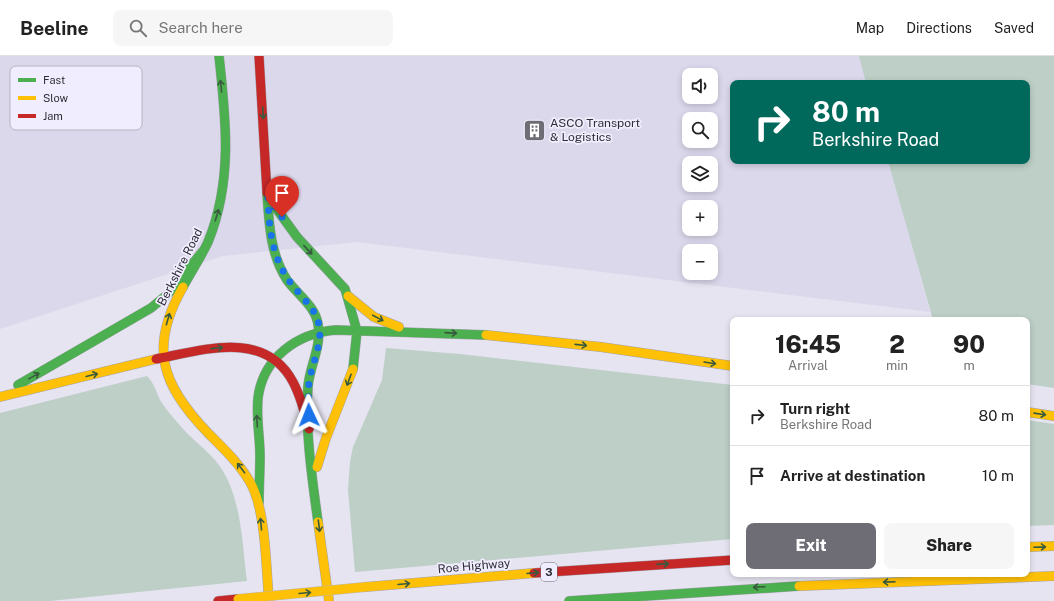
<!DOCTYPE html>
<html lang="en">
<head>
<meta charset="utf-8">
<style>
	:root { --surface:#fff; --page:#f6f6f6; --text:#222; --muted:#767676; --line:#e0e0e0; --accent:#6e6d76 }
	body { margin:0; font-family:"Public Sans",sans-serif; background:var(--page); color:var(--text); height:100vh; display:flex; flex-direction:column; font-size:15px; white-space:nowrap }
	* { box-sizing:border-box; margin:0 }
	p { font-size:13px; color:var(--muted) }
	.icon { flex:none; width:22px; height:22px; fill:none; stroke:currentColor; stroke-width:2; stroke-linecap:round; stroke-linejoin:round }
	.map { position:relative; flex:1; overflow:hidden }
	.side { position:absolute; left:730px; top:261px; width:300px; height:260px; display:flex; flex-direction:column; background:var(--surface); border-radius:8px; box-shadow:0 2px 6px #0003 }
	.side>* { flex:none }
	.top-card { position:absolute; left:730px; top:24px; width:300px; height:84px; border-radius:8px; box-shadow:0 2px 6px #0003; background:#00695c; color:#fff; overflow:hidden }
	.tools { position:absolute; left:682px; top:12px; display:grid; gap:8px }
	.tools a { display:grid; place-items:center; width:36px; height:36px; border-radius:8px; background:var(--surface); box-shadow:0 2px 6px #0003; font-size:20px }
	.pin { position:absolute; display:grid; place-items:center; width:34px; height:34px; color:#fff; margin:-41px -17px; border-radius:50% 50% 50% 0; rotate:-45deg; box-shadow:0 0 4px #0007 }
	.pin .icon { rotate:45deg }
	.me { position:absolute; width:44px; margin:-22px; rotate:358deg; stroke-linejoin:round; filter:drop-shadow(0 0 3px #0008) }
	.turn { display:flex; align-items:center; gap:14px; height:84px; padding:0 16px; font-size:18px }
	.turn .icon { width:52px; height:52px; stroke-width:2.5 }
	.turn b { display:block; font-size:28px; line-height:34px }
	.eta { display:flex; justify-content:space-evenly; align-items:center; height:68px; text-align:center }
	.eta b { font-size:24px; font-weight:800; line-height:28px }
	.cta { display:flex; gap:8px; margin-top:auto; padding:8px 16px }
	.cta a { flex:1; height:46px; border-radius:8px; background:var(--accent); color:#fff; font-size:16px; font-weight:800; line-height:46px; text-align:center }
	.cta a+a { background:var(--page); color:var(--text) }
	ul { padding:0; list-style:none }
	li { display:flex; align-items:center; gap:12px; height:60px; padding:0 16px; border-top:1px solid var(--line) }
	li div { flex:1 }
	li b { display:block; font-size:15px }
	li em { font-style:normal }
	header { display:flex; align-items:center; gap:24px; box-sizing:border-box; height:56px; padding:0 20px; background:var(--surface); border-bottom:1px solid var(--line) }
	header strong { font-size:19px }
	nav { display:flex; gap:22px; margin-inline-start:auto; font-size:14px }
	.search { width:280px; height:36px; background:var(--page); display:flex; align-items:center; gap:10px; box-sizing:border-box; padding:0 14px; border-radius:8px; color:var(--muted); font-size:15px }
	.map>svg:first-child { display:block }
	.built { fill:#dbd8ec; fill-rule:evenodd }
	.green { fill:#bdcfc7 }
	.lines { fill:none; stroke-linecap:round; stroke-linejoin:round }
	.fast-casing { stroke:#a3a2ab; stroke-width:10 }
	.slow-casing { stroke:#a3a2ab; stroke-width:10 }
	.jam-casing { stroke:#a3a2ab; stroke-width:10 }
	.fast { stroke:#4caf50; stroke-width:9 }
	.slow { stroke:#ffc107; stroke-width:9 }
	.jam { stroke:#c62828; stroke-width:9 }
	.slow-bridge-casing { stroke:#bbb5b0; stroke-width:10; stroke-linecap:butt }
	.slow-bridge { stroke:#ffc107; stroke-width:9 }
	.oneway { stroke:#385a3e }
	.route { stroke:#1a73e8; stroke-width:7; stroke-dasharray:0 12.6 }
	.labels { text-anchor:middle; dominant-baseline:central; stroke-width:3.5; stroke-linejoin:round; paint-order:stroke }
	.shield { fill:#f0eefe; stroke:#686771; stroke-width:1 }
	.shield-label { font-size:11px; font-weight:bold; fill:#2e2d35 }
	.poi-label { font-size:12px; fill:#2e2d35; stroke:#f0eefe; text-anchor:start }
	.street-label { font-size:12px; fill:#2e2d35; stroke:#f0eefe }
	.key { fill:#f0eefe; stroke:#b6b4c2; stroke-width:1 }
	.key-label { font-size:11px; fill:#2e2d35 }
</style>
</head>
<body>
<header>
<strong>Beeline</strong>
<div class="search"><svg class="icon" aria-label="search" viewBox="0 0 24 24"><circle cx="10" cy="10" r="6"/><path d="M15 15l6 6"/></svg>Search here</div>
<nav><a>Map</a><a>Directions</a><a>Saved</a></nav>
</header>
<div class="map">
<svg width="1054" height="545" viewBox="0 0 1054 545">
	<rect width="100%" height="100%" fill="#e6e4f0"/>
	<path class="built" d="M0,0H860L867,27H733V105H889L930,256L357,186L223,200L0,273ZM689,19H711V41H689ZM689,63H711V85H689ZM689,107H711V129H689ZM689,151H711V173H689ZM689,195H711V217H689Z"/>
	<path class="green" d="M859,0H1054V332L1027,328V264H933L888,105H1027V27H866Z
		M386,292L460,298L733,329V483L355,516L348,434L350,406L353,391L382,324Z
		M147,320C154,327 156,335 160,344C165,352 171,359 177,366C190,383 209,394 221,412C242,444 242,488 247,525L50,545H0V357Z
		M1027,364L1054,368V469L1027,470Z"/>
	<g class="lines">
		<defs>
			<path id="fast" d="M267,137C269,167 270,198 287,224C298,239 315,250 318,268C322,290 310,309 308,330C305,375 312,422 318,466
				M268,141L297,181L345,233L357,275L353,313
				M183,231C191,216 201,201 208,186C233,125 226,63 219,0
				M18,329L151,252L168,238L203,195
				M259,446C259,431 260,415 260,400C260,381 256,362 258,342C263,302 297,277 336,274L486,279
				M569,545L799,530"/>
			<path id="slow" d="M183,231C148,292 162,329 208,377C223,392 239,407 250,426C266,453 266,512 269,545
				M348,240L374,261L399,271
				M486,279L601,291L733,310
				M0,341L156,303
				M1027,356L1054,360
				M317,411L326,382L353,313
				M318,466L329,545
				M1027,491L1054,490
				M799,530L1054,520
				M365,531L534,517"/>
			<path id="jam" d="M259,0L267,137
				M156,303C203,294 265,273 293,326C301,341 305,357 309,373
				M534,517L733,504
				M218,545L238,543"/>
		</defs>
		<use href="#fast" class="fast-casing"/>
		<use href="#slow" class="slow-casing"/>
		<use href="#jam" class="jam-casing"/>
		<use href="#fast" class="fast"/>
		<use href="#slow" class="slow"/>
		<use href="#jam" class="jam"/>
		<defs>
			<path id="slow-bridge" d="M238,543L365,531"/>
		</defs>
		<use href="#slow-bridge" class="slow-bridge-casing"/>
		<use href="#slow-bridge" class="slow-bridge"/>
	</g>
	<defs><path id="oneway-shaft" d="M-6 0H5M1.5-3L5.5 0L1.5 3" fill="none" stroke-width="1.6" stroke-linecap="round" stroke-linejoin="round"/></defs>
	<g class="oneway">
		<use href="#oneway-shaft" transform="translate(221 30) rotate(-96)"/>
		<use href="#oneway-shaft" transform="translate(263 57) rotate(87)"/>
		<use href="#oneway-shaft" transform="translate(217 159) rotate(-73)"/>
		<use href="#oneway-shaft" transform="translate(308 194) rotate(47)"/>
		<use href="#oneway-shaft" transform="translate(378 262) rotate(28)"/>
		<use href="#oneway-shaft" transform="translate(168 263) rotate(-74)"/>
		<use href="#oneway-shaft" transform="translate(451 277) rotate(4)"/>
		<use href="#oneway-shaft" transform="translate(581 289) rotate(6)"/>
		<use href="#oneway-shaft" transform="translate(217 292) rotate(-6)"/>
		<use href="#oneway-shaft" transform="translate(710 307) rotate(9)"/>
		<use href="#oneway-shaft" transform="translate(92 319) rotate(-14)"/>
		<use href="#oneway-shaft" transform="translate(34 320) rotate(-29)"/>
		<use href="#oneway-shaft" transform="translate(349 324) rotate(110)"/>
		<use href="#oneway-shaft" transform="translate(1040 358) rotate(8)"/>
		<use href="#oneway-shaft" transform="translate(257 365) rotate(-93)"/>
		<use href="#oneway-shaft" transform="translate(241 412) rotate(-127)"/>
		<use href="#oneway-shaft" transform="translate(261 468) rotate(-95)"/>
		<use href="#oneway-shaft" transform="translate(319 470) rotate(83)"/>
		<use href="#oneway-shaft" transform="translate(1040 491) rotate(-2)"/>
		<use href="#oneway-shaft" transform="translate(663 508) rotate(-4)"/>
		<use href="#oneway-shaft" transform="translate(533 517) rotate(-5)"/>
		<use href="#oneway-shaft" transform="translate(889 526) rotate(178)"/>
		<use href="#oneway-shaft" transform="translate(404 528) rotate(-5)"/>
		<use href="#oneway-shaft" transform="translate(759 531) rotate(177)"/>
		<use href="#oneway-shaft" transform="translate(305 537) rotate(-5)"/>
	</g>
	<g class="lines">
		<path class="route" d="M282,161L268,141C269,170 271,198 288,223C297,237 313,249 318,265C324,286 313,303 310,322C307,334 309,346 309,359"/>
	</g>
	<defs>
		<symbol id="building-square" viewBox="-11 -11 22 22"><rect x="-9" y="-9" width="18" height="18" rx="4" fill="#6e6d76" stroke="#f0eefe"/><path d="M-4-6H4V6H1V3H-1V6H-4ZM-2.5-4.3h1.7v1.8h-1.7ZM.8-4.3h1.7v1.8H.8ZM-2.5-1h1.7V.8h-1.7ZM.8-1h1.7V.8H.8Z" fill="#fff"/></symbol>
	</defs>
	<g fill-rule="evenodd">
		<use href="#building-square" x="522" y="62" width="25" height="25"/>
	</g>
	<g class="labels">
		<rect class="shield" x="541" y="507" width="16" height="18" rx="3"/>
		<g class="shield-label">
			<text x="549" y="516">3</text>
		</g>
		<g class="poi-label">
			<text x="550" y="67">ASCO Transport<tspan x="550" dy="14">&amp; Logistics</tspan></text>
		</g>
		<g class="street-label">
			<text transform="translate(180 211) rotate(-63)">Berkshire Road</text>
			<text transform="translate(474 510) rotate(-5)">Roe Highway</text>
		</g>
	</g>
	<rect x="10" y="10" width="132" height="64" rx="6" class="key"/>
	<rect x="18" y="22" width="18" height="4" fill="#4caf50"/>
	<rect x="18" y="40" width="18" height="4" fill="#ffc107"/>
	<rect x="18" y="58" width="18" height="4" fill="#c62828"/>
	<g class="key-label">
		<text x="43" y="28">Fast</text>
		<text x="43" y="46">Slow</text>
		<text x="43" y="64">Jam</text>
	</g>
</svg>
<div class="tools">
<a><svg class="icon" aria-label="sound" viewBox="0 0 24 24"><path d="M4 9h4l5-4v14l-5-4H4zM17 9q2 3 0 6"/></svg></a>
<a><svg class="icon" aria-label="search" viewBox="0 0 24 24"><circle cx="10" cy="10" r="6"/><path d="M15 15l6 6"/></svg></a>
<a><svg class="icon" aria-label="layers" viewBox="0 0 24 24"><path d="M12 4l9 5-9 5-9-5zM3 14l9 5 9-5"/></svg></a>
<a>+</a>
<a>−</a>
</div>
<div class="pin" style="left:282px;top:161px;background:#d93025"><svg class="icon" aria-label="arrive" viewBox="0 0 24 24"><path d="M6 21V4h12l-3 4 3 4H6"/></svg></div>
<svg class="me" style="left:309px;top:359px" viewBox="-20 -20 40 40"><path d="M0-17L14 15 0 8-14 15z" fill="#1a73e8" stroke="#fff" stroke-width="4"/></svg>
<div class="top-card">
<div class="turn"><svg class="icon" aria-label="right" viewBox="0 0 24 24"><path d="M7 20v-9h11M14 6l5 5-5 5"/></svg><div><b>80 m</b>Berkshire Road</div></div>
</div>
<section class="side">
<div class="eta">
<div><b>16:45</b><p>Arrival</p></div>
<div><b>2</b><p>min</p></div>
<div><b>90</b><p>m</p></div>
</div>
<ul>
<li><svg class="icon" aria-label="right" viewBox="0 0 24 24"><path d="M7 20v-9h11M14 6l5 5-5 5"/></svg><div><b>Turn right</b><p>Berkshire Road</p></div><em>80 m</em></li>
<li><svg class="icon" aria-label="arrive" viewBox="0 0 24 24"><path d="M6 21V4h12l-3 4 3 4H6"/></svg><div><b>Arrive at destination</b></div><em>10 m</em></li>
</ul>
<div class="cta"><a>Exit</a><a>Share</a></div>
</section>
</div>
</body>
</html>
